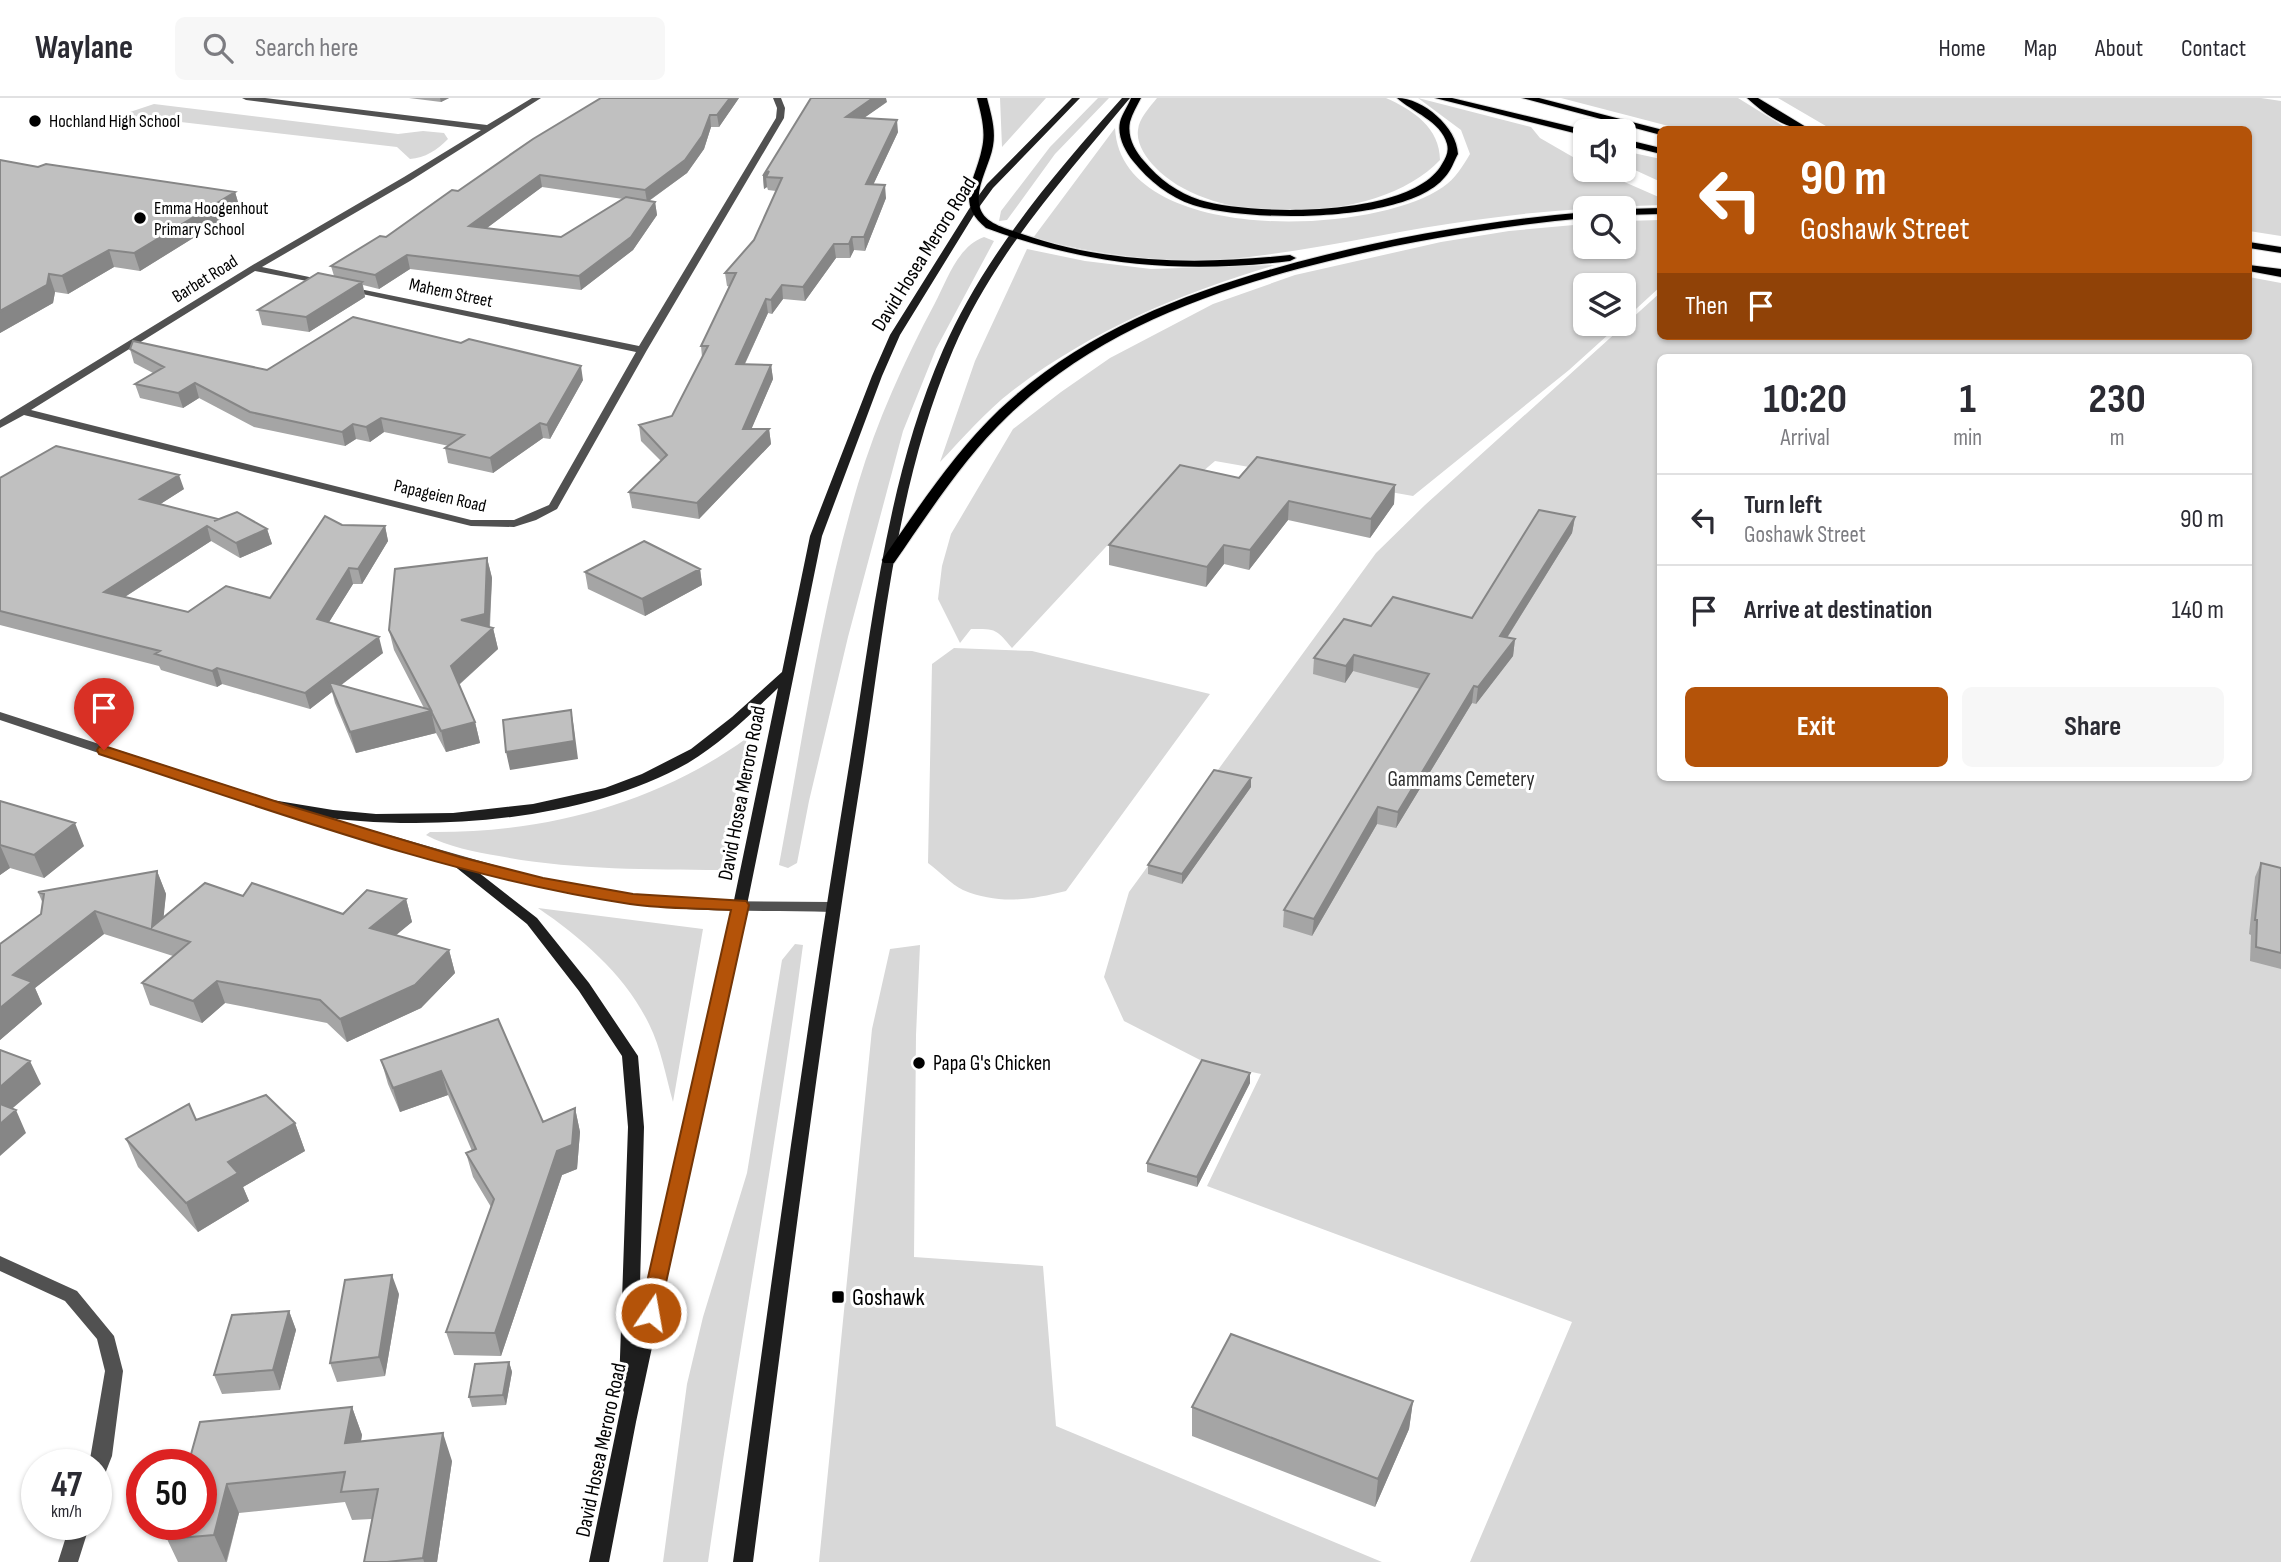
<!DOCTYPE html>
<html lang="en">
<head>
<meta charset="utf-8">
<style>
	:root { --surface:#fff; --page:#f7f7f7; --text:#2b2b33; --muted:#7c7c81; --line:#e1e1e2; --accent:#b45309 }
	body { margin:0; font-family:"Sofia Sans Condensed",sans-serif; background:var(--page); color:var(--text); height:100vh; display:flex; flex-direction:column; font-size:26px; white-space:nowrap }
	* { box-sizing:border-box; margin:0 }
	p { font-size:23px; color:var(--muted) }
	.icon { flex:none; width:38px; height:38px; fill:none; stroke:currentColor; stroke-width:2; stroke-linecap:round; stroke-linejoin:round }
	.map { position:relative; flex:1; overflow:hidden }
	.side { position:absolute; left:1657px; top:256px; width:595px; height:427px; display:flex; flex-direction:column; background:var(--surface); border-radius:10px; box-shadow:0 2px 5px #0004 }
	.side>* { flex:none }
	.top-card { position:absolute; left:1657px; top:28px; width:595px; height:214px; border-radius:10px; box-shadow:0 2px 5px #0004; background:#b45309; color:#fff; overflow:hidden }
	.tools { position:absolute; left:1573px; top:21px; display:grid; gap:14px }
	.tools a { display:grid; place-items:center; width:63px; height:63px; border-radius:10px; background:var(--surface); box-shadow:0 2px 5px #0004; font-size:35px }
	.speed { position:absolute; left:21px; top:1351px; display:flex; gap:14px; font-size:35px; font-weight:700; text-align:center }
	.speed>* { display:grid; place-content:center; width:91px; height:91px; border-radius:50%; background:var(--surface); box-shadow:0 2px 5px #0004; line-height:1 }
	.speed small { font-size:18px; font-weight:400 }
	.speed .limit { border:10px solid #d22; background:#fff; color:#111 }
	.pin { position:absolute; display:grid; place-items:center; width:60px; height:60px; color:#fff; margin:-72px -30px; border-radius:50% 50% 50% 0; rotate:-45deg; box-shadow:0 0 7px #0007 }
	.pin .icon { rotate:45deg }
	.me { position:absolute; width:77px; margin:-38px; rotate:12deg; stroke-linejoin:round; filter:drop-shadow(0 0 5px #0008) }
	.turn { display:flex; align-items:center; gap:24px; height:147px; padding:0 28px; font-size:32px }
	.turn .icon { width:91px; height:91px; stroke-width:2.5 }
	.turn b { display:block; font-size:49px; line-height:60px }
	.then { display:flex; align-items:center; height:66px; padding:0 28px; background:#0003; gap:14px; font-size:26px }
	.eta { display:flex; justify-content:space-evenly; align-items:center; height:119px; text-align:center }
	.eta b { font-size:42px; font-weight:700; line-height:49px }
	.button { display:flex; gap:14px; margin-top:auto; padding:14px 28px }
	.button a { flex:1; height:80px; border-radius:10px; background:var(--accent); color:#fff; font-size:28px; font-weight:700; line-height:80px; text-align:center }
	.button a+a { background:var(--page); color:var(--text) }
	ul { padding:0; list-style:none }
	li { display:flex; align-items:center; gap:21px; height:91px; padding:0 28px; border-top:2px solid var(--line) }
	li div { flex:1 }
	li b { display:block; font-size:26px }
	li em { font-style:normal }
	header { display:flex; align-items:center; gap:42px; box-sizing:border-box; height:98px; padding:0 35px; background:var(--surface); border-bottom:2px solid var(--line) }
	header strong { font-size:33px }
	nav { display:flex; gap:38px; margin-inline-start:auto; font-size:24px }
	.search { width:490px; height:63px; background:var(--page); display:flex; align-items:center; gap:18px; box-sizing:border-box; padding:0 24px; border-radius:10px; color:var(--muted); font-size:26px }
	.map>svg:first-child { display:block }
	.green { fill:#d8d8d8; fill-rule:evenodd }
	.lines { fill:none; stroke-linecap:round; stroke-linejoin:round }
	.primary-casing { stroke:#dbdbdb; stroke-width:2 }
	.minor { fill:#515151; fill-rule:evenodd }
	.tertiary { fill:#515151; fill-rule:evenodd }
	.secondary { fill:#1e1e1e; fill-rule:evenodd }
	.primary { fill:#000; fill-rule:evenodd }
	.wall { fill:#a5a5a5; fill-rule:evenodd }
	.shaded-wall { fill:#868686 }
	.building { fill:#c0c0c0; stroke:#868686; stroke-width:2 }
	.route { fill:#b45309; stroke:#753606; stroke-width:2 }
	.poi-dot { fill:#000; stroke:#fff; stroke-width:2.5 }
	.labels { text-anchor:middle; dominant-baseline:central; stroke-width:6; stroke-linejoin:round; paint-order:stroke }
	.far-poi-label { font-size:18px; fill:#000; stroke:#fff; text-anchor:start }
	.far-street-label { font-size:18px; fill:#000; stroke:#fff }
	.street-label { font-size:21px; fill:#000; stroke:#fff }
	.park-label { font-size:21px; fill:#2f2f2f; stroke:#fff }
	.poi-label { font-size:21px; fill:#000; stroke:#fff; text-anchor:start }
	.near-poi-label { font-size:24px; fill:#000; stroke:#fff; text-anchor:start }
</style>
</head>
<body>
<header>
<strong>Waylane</strong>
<div class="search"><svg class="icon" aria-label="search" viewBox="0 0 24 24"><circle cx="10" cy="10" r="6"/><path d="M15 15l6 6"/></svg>Search here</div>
<nav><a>Home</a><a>Map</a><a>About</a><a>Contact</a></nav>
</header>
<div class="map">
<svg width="2281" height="1464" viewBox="0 0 2281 1464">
	<rect width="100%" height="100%" fill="#fff"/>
	<path class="green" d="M1000,0H1046L1002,49Z
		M1098,0H1109L1055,56L1007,122L999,123L1001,113L1050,49Z
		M1157,0H1386C1413,12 1440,30 1440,62C1382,125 1215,133 1155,69C1146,60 1136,45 1138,32C1139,20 1150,9 1157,0Z
		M1418,0L1531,29L1540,40L1585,66L1586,72H1597L1661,100V107C1599,109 1537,113 1475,122C1400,132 1325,150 1249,159C1177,168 1103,158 1033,140L1115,30C1121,148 1373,138 1443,89C1455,81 1463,68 1470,56L1461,32Z
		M1561,0H1738L1788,31H1680Z
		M1778,0H2261L2281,3V138L2249,133V32L1831,31Z
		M154,6L398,36L423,33L444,35L448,41C437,52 425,60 410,61L397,49L129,18L130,14Z
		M1624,53L1661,61V84L1624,67Z
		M1661,122V188L1624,222V187H1586V226H1620L1569,272L1413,398L1215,363L1188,386L1169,381L1012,550C996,531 997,531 971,531L960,545L938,501L942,468L951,436L1013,331L1061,294L1110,260L1213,206L1295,177L1441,144L1509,133L1585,126L1586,149H1624V123Z
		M984,139L994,143L936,251L903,333L848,539L809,703L797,765L788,770L779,767C803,640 821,510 858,386C877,323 904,263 935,205C947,182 958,148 984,139Z
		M1027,151L1085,163L1151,171L1275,167C1181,195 1091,232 1012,293C986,313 963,340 940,364L975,263Z
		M2249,179L2281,185V1464H1470L1572,1224L1207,1088L1261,976L1202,963L1124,923L1104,879L1129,794L1376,455L1425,407L1661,194V238H2249ZM1661,259H2249V679H1661Z
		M954,550L1032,553L1210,596L1066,793C1030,802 999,807 963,792C951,786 939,773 928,765L932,566Z
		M747,640L720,772C646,771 572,772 499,758C475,754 448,749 426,737L430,734C544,735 654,707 747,640Z
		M538,810L703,831L673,1004C666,979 661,950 649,926C625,877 583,841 538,810Z
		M795,846L803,847C776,1053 737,1258 708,1464H663L687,1286L703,1219L747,1075L782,862Z
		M920,847L916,937L914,1159L1043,1168L1056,1328L1382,1464H819L872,931L890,851Z"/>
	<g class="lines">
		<defs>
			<path id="primary" d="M977,0H987C991,16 996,31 993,48C990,67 974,90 980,110C985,126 1006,130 1019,135C1106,166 1199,167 1290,157L1296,160L1290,163C1182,176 1089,168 986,130C954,104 976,82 982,50C986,33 981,16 977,0Z
				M1131,0H1141C1137,8 1132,16 1130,24C1127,39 1135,53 1144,63C1159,81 1178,95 1200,102C1253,118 1412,120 1442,66C1446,59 1449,54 1447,46C1441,23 1412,14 1397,0C1423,0 1457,29 1458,56C1454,63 1451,73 1445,79C1407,126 1246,124 1193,107C1169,99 1149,83 1133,63C1125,53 1117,38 1120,24C1122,16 1128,8 1131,0Z
				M1435,0H1452L1590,33H1586V38Z
				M1522,0H1539L1663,32H1661V37Z
				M1747,0H1758L1811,32C1787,32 1764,16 1747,0Z
				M1624,41L1661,50V56L1624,47Z
				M1661,110V116L1624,117V111Z
				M1586,114V120C1499,128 1414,142 1329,163C1211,192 1098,232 1008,318C963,361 929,415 894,465H884L882,462C918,410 953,356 999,312C1091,226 1205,187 1325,157C1411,136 1497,122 1586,114Z
				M2249,144L2281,149V155L2249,150Z
				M2249,167L2281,171V179L2249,173Z"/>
		</defs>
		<use href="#primary" class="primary-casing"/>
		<path class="minor" d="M242,0H265L487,27L532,0H541L410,83L262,169L328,183V187L255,173L31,312L471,422H514L549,407L636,254L348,193L345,192V188L639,248L776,20L777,10L773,0H781L785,10L784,20L647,252L557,411L536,422L514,429L471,428L24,317L0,330V322L18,311L251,168L404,79L481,32L246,2Z
			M0,1158L77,1193L114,1238L123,1273L112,1358L103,1381L96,1383V1367H89L105,1273L97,1241L65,1203L0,1173Z
			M70,1426H90L78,1464H58Z"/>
		<path class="tertiary" d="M0,614L322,718L529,777L597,791L656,799L706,803L832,804L839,809L832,814C765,812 697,815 631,806C538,792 448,765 358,738C238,702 119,662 0,622Z"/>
		<path class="secondary" d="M1072,0H1080L993,90L977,112L900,237L882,278L822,438L747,807L636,1324L609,1464H589L624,1294L619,1288L628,1029L622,958L579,893L527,826L448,763L455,759L460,760L537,820L589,885L638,958L644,1029L639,1228L733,807L778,590C750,617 721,645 688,665C597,717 463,731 360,723C327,721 293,714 260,708L253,704L260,700L333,712L376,716L453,715L533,706L605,690L642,676L691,651L732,619L782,574L810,438L872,278L890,237L969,111L987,86Z
			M1122,0H1130C1064,80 994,156 953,252C896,386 884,533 862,674C820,937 787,1200 753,1464H733C769,1200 805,937 848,674C872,532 885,385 943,252C985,157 1053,77 1122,0Z"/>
		<use href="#primary" class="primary"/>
	</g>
	<path class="wall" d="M409,0H449L441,4Z
		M739,0L719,29H711L704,51L687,75L649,103L655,104L657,117L633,152L581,192L410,171L379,191L363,187L365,199L309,234L262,227L258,212L334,178L331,168L386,139L458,93ZM542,89L623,101L561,139L487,130Z
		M887,4L863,20L898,34L873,87L886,100L865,153L854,152L850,160H836L805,203L783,201L772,216L768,215L745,266L771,267L773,281L751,331H769L771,346L699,421L632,410L629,394L661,363L641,343L639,327L672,318L702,259L701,248L730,189L727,188L725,175L754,142L776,93L768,92L767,89L764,91L763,78Z
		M0,62L38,69L235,94L240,111L140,173L114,169L68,196L55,194L53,205L0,235Z
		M130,251L267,272L583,282L550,341L543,340L493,375L448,365L445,350L449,348L384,334L370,344L356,341L345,348L254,329L199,300L183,310L140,300L135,286L153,275L134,265Z
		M0,380L184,391L160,406L218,421L267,431L272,446L240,460L211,443L125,499L188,514L270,500L342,427L385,428L388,443L362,486H353L329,524L383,555L340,588L424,610L394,552L389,532L487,460L492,480L490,529L493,530L498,551L459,587L475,624L480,645L446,654L436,635L356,655L335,605L332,594L310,611L222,586L217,589L161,572L159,568L0,527Z
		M1239,380L1395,387L1394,406L1370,440L1288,422L1249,472L1224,466L1206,489L1109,467V447Z
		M1575,419L1572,435L1507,540L1515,541L1513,558L1476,606L1472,605L1396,730L1377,726L1312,838L1283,829L1284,812L1420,591L1353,573L1345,585L1313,576L1314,560L1371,528L1472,520Z
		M700,471L702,487L645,518L588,491L585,474Z
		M1251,680V689L1182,786L1148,776V767Z
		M0,703L84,748L44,780L10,770L0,777Z
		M2261,765L2281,770V871L2250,863L2251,837L2249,836L2255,779Z
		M157,773L166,796L163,820L243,798L343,816L406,801L412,824L395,837L449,852L455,875L421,910L347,944L327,925L225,905L202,925L150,907L142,885L173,858L104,836L35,890L42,906L0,942V846L41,816L43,806L38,794Z
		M498,921L543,1024L575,1010L580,1034L577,1071L562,1077L501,1258L454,1257L446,1234L491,1109L473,1079L466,1055L472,1053L448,997L400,1014L388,986L381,962Z
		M1250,975V985L1197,1089L1147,1074V1065Z
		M196,1022L295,1025L305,1053L243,1089L249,1103L198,1134L138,1069L126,1041Z
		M399,1196L385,1278L337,1284L330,1265Z
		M289,1213L296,1232L280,1292L222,1296L214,1277Z
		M509,1264L512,1274L506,1307L472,1309L469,1299Z
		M1413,1303L1409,1331L1375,1409L1192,1338V1309Z
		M352,1309L362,1337L361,1343L452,1363L437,1464H364L372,1421L352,1422L345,1404L239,1415L227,1464H178L167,1441L201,1367Z"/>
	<path class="shaded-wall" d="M440,0H449L441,4Z
		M730,0H739L719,29L717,17Z
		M873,0H886L887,4L847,32L846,19Z
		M710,17L711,29L704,51L687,75L647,104L645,92Z
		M897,22L898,34L867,100L866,86Z
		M769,73L766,79L767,89L764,91L763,78Z
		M540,77L542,89L472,141L469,128Z
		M885,87L886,100L865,153L864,139Z
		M235,94L240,111L140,173L134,155Z
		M655,104L657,117L633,152L581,192L579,178Z
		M852,139L854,152L850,160L849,146Z
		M834,146L836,160L805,203L803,189Z
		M109,152L114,169L68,196L62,178Z
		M407,157L410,171L379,191L375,177Z
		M49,176L55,194L53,205L0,235V213Z
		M362,184L365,199L309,234L306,219Z
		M782,187L783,201L772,216L771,202Z
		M766,201L768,215L738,280L736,266Z
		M771,267L773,281L745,346L743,331Z
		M581,268L583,282L550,341L547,327Z
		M195,285L199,300L183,310L178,295Z
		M381,320L384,334L370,344L366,329Z
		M540,325L543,340L493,375L490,360Z
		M353,326L356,341L345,348L342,334Z
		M769,331L771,346L699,421L697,405Z
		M179,377L184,391L145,416L140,401Z
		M1395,387L1394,406L1370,440L1371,421Z
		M1289,403L1288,422L1249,472L1250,452Z
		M1575,419L1572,435L1498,554L1500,538Z
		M207,428L211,443L109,509L104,494Z
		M385,428L388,443L362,486L358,471Z
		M267,431L272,446L240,460L236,445Z
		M1224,447V466L1206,489L1207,469Z
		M487,460L492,480L489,534L493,530L498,551L456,589L451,568L461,522Z
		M349,470L353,486L321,537L317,521Z
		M700,471L702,487L645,518L642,501Z
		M379,539L383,555L333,593L329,584L332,594L310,611L305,595Z
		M1515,541L1513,558L1476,606L1478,589Z
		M1354,557L1353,573L1345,585L1346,568Z
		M217,570L222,586L217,589L212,573Z
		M1474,588L1472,605L1396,730L1398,714Z
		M571,612L574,630L578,661L510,672L506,654Z
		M431,613L436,635L356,655L350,634Z
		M475,624L480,645L446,654L441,633Z
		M1251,680V689L1182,786V776Z
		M1378,709L1377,726L1312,838L1314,821Z
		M75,725L84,748L44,780L34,757Z
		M0,747L10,770L0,777Z
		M157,773L166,796L162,835L152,829Z
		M406,801L412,824L377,853L370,830Z
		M95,813L104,836L35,890L42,906L0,942V910L13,877Z
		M449,852L455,875L421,910L347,944L340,921Z
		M217,883L225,905L202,925L193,903Z
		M30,963L41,986L0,1021V989Z
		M441,973L448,997L400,1014L393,990Z
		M1250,975V985L1197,1089V1079Z
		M575,1010L580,1034L577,1071L562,1077L501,1258L495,1235L557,1053Z
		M16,1012L26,1035L0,1058V1026Z
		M295,1025L305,1053L243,1089L249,1103L198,1134L186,1105L228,1064Z
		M392,1177L399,1196L385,1278L379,1259Z
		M289,1213L296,1232L280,1292L273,1272Z
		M509,1264L512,1274L506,1307L503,1297Z
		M1413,1303L1409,1331L1375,1409L1378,1381Z
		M352,1309L362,1337L355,1374L345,1345Z
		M443,1335L452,1363L437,1464H424L423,1460Z
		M227,1386L239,1415L226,1464L214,1437Z"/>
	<path class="building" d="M601,0H730L717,17H710L702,38L685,62L645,92L540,77L469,128L561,139L626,99L655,104L631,139L579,178L407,157L375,177L331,168L380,138L386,139L452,92L458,93L533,41Z
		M811,0H873L846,19L897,22L866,86L885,87L864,139H852L849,146H834L803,189L782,187L771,202L766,201L736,266L771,267L743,331H769L697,405L629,394L667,357L639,327L672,318L708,248H701L736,175H725L754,142L782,80L766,79L769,73L763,78Z
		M0,62L38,69L46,66L235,94L134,155L109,152L62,178L49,176L47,187L0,213Z
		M318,175L362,184L306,219L258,212Z
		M353,219L461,245L469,241L581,268L547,327L540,325L490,360L445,350L464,337L381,320L366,329L353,326L342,334L250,314L195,285L178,295L135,286L164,269L130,251L133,243L267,272Z
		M56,348L179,377L140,401L218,421L214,423L237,414L267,431L236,445L207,428L104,494L188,514L226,488L270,500L325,418L342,427L385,428L358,471L349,470L317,521L379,539L305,595L217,570L212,573L155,556L160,553L0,513V380Z
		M1257,359L1395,387L1371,421L1289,403L1250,452L1224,447L1207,469L1109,447L1180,367L1239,380Z
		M1539,412L1575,419L1500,538L1515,541L1478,589L1474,588L1398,714L1378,709L1314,821L1284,812L1429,576L1354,557L1346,568L1314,560L1344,521L1371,528L1393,499L1472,520Z
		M644,443L700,471L642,501L585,474Z
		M487,460L485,516L461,522L493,530L451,568L475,624L441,633L431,613L350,634L329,584L431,612L389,532L395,471Z
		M571,612L574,643L506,654L503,622Z
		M1214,672L1251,680L1182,776L1148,767Z
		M0,703L75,725L34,757L0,747Z
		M2261,765L2281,770V855L2256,849L2257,822H2255Z
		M157,773L152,829L205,785L243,798L252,785L343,816L367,792L406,801L370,830L449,852L415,887L340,921L320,902L217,883L193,903L142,885L190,844L95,813L13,877L32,884L0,910V846L41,816L44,796L38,794Z
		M498,921L543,1024L575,1010L572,1047L557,1053L495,1235L446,1234L494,1101L466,1055L476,1051L441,973L393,990L381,962Z
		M0,952L30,963L0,989Z
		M1202,962L1250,975L1197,1079L1147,1065Z
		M266,997L295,1025L228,1064L238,1075L186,1105L126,1041L189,1006L196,1022Z
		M0,1006L16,1012L0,1026Z
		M392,1177L379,1259L330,1265L345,1182Z
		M289,1213L273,1272L214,1277L232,1217Z
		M1231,1236L1413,1303L1378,1381L1192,1309Z
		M509,1264L503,1297L469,1299L475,1266Z
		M352,1309L345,1345L443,1335L423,1460L387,1464H364L378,1391L341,1394L345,1374L227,1386L214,1437L167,1441L171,1426H201V1367H188L200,1324Z"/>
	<path class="route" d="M104,648L290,708L460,759L543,780L633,796L746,803L749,807L658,1221L651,1223L643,1221L640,1215L731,812C698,810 663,811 630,806C451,779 271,712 99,656L97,652L99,649Z"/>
	<g class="poi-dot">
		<circle cx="35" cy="23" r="7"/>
		<circle cx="140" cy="120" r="7"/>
		<circle cx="919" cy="965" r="7"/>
		<rect x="831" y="1192" width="14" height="14" rx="3.5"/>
	</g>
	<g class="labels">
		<g class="far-poi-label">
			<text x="49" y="23">Hochland High School</text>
			<text x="154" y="110">Emma Hoogenhout<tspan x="154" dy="21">Primary School</tspan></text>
		</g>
		<g class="far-street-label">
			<text transform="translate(205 181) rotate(-32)">Barbet Road</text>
			<text transform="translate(451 195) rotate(12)">Mahem Street</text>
			<text transform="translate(440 398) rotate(13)">Papageien Road</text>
		</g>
		<g class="street-label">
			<text transform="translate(924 156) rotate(-58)">David Hosea Meroro Road</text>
			<text transform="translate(742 695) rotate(-79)">David Hosea Meroro Road</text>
			<text transform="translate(601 1352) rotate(-78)">David Hosea Meroro Road</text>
		</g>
		<g class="park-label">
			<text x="1461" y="681">Gammams Cemetery</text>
		</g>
		<g class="poi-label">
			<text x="933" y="965">Papa G's Chicken</text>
		</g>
		<g class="near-poi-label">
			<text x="852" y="1199">Goshawk</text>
		</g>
	</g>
</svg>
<div class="tools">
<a><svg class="icon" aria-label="sound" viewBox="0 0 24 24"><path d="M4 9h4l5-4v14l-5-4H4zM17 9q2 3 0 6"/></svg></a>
<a><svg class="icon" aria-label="search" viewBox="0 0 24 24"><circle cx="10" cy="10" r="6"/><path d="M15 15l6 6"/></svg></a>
<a><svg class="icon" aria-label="layers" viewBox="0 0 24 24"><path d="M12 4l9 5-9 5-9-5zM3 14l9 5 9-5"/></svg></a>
</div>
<div class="speed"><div>47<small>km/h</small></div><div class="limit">50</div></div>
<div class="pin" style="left:104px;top:652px;background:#d93025"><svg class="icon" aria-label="arrive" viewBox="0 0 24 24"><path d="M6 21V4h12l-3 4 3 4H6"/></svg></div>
<svg class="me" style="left:651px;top:1215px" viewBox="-20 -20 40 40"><circle r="17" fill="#b45309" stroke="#fff" stroke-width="3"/><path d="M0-11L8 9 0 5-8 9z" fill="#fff"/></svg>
<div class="top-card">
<div class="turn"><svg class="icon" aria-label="left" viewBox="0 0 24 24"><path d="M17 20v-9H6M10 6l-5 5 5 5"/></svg><div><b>90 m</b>Goshawk Street</div></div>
<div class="then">Then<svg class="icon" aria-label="arrive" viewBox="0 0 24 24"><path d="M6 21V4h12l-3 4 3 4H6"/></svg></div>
</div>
<section class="side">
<div class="eta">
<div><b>10:20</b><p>Arrival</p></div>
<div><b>1</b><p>min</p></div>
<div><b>230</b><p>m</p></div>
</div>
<ul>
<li><svg class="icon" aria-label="left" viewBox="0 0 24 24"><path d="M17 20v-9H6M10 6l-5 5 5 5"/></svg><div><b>Turn left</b><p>Goshawk Street</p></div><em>90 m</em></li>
<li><svg class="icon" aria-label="arrive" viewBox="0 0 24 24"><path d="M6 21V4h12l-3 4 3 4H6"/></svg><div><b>Arrive at destination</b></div><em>140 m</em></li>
</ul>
<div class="button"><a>Exit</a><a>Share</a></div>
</section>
</div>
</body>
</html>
